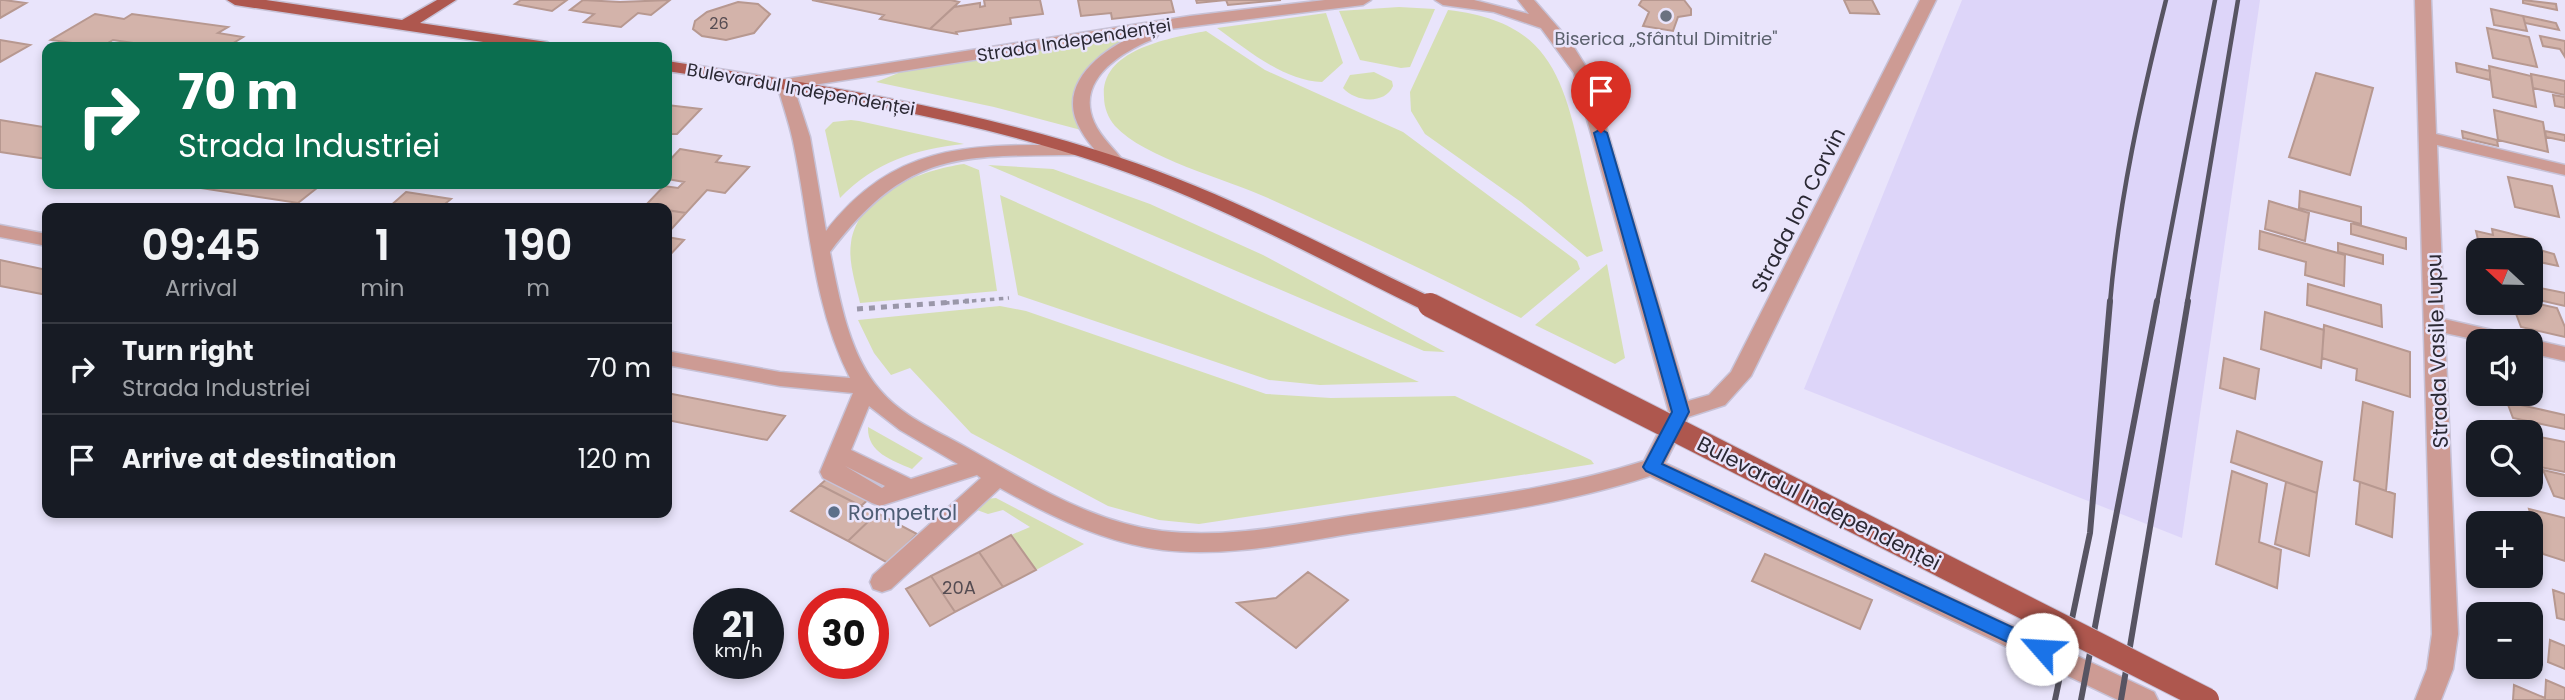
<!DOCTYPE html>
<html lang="en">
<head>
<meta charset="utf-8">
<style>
	:root { --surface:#171b24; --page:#20242c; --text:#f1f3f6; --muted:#9ea1a6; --line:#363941 }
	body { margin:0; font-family:Poppins,sans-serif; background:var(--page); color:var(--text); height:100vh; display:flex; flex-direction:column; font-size:26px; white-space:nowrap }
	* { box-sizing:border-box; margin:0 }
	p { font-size:23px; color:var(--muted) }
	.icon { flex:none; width:38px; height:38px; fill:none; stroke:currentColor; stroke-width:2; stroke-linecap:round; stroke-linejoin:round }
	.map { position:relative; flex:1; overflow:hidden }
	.sheet { position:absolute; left:42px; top:203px; width:630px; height:315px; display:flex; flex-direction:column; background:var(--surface); border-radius:14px; box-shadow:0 4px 10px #0003 }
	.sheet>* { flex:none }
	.banner { position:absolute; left:42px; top:42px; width:630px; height:147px; border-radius:14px; box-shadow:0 4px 10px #0003; background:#0b6e4f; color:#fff; overflow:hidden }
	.needle { width:46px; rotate:292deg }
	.buttons { position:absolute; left:2466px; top:238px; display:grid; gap:14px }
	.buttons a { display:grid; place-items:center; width:77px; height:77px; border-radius:14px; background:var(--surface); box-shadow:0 4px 10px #0003; font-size:35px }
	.speed { position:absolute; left:693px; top:588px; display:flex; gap:14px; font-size:35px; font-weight:700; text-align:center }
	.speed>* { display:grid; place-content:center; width:91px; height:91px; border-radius:50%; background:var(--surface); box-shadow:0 4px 10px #0003; line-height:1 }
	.speed small { font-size:18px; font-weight:400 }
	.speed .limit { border:10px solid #d22; background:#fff; color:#111 }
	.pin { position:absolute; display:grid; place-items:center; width:60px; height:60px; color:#fff; margin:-72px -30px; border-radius:50% 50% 50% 0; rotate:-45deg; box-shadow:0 0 7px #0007 }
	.pin .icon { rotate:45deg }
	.me { position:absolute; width:77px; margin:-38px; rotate:296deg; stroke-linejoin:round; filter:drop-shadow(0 0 5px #0008) }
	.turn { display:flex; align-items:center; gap:24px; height:147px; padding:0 21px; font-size:32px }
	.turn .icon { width:91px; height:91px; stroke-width:2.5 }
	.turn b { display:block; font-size:49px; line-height:60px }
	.eta { display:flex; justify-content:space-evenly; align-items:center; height:119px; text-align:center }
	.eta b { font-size:42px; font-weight:600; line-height:49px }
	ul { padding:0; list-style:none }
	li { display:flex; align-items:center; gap:21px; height:91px; padding:0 21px; border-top:2px solid var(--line) }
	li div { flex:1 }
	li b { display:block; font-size:26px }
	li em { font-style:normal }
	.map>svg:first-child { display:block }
	.built { fill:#ddd5f9 }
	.green { fill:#d6dfb4 }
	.building { fill:#d3b3aa; stroke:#b79890; stroke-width:2 }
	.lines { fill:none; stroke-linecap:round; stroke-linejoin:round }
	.minor-casing { stroke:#c7c2d7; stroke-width:3 }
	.major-casing { stroke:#c7c2d7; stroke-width:3 }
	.path-far1 { stroke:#9a97a9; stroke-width:3.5; stroke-dasharray:4.5 4.5; stroke-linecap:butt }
	.path { stroke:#9a97a9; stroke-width:5; stroke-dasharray:6 6; stroke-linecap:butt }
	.minor { fill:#cd9b94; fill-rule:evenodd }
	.major { fill:#ae574e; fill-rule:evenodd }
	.rail-far1 { stroke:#575462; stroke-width:4.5 }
	.rail { stroke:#575462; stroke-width:6 }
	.major-bridge-casing { stroke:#c7c2d7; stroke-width:26; stroke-linecap:butt }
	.major-bridge { stroke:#ae574e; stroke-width:24 }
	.route { fill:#1a73e8; stroke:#114b97; stroke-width:2 }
	.worship-dot { fill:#6b7280; stroke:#e9e4fb; stroke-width:2.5 }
	.service-dot { fill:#5c6f8a; stroke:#e9e4fb; stroke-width:2.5 }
	.labels { text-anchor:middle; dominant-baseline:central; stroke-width:5; stroke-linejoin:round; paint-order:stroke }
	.far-number-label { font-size:16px; fill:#554c52 }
	.far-worship-label { font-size:18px; fill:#5b616d; stroke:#e9e4fb }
	.far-street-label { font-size:18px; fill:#2b2934; stroke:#e9e4fb }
	.number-label { font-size:18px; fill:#554c52 }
	.street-label { font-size:21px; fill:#2b2934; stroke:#e9e4fb }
	.service-label { font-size:21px; fill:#4e5e75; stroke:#e9e4fb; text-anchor:start }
</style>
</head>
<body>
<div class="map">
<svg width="2565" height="700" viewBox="0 0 2565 700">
	<rect width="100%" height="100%" fill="#e9e4fb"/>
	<path class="built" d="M1962,0H2260L2182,538L1804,389Z"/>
	<path class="green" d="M1399,7L1435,9L1410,67L1401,68L1360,60L1339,11Z
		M1448,10C1542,21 1561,67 1580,152C1587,185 1595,218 1603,251L1587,257L1521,202L1425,134L1411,111L1410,92Z
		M1326,13L1343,63L1322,82C1284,81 1246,49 1217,28Z
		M1206,31L1265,70L1403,132L1577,261L1580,269L1521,318C1438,277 1353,236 1268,198C1226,179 1144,158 1115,126C1108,118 1104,107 1104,97C1100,49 1171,38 1206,31Z
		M1129,36C1087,63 1065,77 1081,130L994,107L876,82L901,72Z
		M1374,72L1392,81L1393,86C1385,105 1355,102 1343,88L1350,75Z
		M851,120L859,121L964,144C915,149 875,162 840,198L825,130L833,122Z
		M964,164L979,170L997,291L860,303C856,285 848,262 851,243C858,193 922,170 964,164Z
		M988,165L1053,169L1150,204L1263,255L1445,352L1424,351Z
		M1000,195L1419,382L1320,385L1269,380L1018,295Z
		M1607,264L1625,358L1615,364L1535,325Z
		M1000,306L1026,311L1266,394L1331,398L1455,396L1591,460L1594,464L1199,524L1159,520L1108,506L971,433L910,368L891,375L874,353L858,320Z
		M868,427L923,458L912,469C891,460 867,452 868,427Z
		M996,498L1084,544L1036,570L1011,535L1030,527L1003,510L988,514L977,510L986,499Z"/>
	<path class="building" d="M0,0H4L26,3L0,18Z
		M521,0H567L552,11L515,4Z
		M583,0L620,2L670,0L651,15L638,13L621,27L584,22L594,14L570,10Z
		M812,0H951L959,2L930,29L880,19L884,15Z
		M984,0H1040L1043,14L1010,18L1011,24L956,32L957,34L930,29L954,7L980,3V7L985,6Z
		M1078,0H1171L1174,12L1112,19L1111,13L1081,16Z
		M1196,0H1281L1228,5L1226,0L1197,3Z
		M1642,0H1684L1691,9V15L1678,17L1673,31L1643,26L1649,12L1639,5Z
		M1844,0H1872L1879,14L1850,13Z
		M2523,0L2556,4L2557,10L2523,3Z
		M738,2L758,4L770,14L754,33L726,40L702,36L693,29L695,21L707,12Z
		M2491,9L2523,16L2527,31L2494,25Z
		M95,14L124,19L132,14L228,27L218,33L243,37L227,47H161L113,40L101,47L51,40Z
		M2523,16L2556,23L2559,30L2525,23Z
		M2487,28L2529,37L2537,67L2493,58Z
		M2540,36L2565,41V57L2560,49L2543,46Z
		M0,40L30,45L0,62Z
		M2456,63L2490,71V80L2457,72Z
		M2489,66L2531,76L2536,107L2493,97Z
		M2316,73L2373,88L2350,175L2289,157Z
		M2531,74L2565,81V95L2533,88Z
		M2553,95L2565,97V108L2555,106Z
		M667,105L701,109L677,134H667Z
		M2494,110L2543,122L2548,152L2498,140Z
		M0,120L43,127L47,124V159L0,152Z
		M2462,131L2497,140L2498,146L2463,138Z
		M2545,131L2565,135V141L2546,137Z
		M680,149L721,156L716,162L749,167L725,193L707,190L686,213L644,207L664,186L678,188L684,182L667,179V163Z
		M2508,177L2552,186L2559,217L2515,207Z
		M175,184H322L298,203Z
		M2300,191L2361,207V224L2299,208Z
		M406,192L451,199L440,208H388Z
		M2269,201L2309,213L2305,241L2265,229Z
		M667,210L686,213L667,234Z
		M2351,223L2406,238V249L2351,234Z
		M2492,229L2533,239L2536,249L2554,254L2558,266L2530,260V250L2480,248L2476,231L2493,235Z
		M2260,231L2345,255L2344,286L2305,275L2306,262L2259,249Z
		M667,237L684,240L667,258Z
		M2338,243L2383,255V264L2338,252Z
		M0,260L47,270V295L0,286Z
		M2308,284L2381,305L2382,327L2307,305Z
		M2530,286L2565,293V306L2530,298Z
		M2530,302L2557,308L2565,327V337L2521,327L2512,303Z
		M2265,312L2324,330L2321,368L2261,349Z
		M2324,325L2410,352V397L2356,380L2357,369L2322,358Z
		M2224,358L2259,369L2255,399L2220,388Z
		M667,393L785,416L767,440L667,420Z
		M2363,402L2393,412L2386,491L2354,480Z
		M2507,402L2565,415V429L2513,418Z
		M2480,424L2519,432H2483Z
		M2237,431L2322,462L2317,493L2231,462Z
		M2530,435L2565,442V472L2530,465Z
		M842,465L883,486L861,506L820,485Z
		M2543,470L2565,475V499L2554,496Z
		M2232,471L2267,484L2259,542L2281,550L2277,588L2216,564Z
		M2286,482L2317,493L2309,556L2275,544Z
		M2360,482L2395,494L2392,537L2356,524Z
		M820,485L861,506L877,513L848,541L791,511Z
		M2529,509L2565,518V561L2543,554Z
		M877,513L917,534L888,563L848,541Z
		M1011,535L1036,570L1003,587L979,552Z
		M979,552L1003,587L955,612L931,576Z
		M1765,554L1872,600L1860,629L1752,581Z
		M1308,572L1348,600L1296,648L1237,603L1276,598Z
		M931,576L955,612L930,626L906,589Z
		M2553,590L2565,594V620L2557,618Z
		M2550,640L2565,646V669L2548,662Z
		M2546,680L2565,688V700H2513L2514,685L2545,698Z"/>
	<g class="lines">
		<defs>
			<path id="minor" d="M1325,0H1371L1363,5L1154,31L1158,35L1156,38C1123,51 1075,79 1094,122C1101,138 1114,148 1124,162L1115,167L1109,166C1096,151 1081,136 1075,117C1063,77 1108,46 1139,34L794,88L810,137L826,231C896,141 972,145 1076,145L1085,150L1076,155C958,156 907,151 830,252C839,297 849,355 880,390C902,416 935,430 964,446C1026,481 1090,522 1162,531C1231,539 1300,523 1368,513C1461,499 1554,490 1644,461L1669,412L1574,73L1541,28L1494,12L1443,5L1435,0H1474L1529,14L1518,0H1534L1570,41L1590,73L1688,401L1709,395L1731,372L1920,0H1936L1751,376L1725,405L1688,417L1665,463L2154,692L2158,700H2118L1650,476C1559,506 1464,517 1369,531C1301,541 1232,558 1163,550C1105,543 1050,516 1000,488L891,589L882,592L873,589L870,582L873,575L981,478L977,475L880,506L872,503L823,478L820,472L853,393L780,386L667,365V351L780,372L850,378C812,303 810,222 793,141C789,122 782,103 777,84L779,80L1190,16ZM869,406L900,430L958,464L911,479L851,450ZM845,466L885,486L882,488Z
				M2415,0H2431L2436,134L2565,165V175L2437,145L2444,319L2518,336L2521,341H2482L2445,333L2458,634L2453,669L2441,700H2415L2427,669L2432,634Z
				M0,225L47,234V246L0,237Z
				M2530,339L2565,347V361L2530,353V341H2522Z"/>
			<path id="major" d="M227,0H266L402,20L437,0H456L420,23L547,42L555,47H517L235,5Z
				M667,61C819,84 972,109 1118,157C1229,194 1332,250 1437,300L1440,305L1437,310H1423C1319,259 1216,202 1106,165C964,117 815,94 667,71Z"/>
		</defs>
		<use href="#minor" class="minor-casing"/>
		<use href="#major" class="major-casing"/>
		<path class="path-far1" d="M945,303L1009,298"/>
		<path class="path" d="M857,309L969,301"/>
		<use href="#minor" class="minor"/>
		<use href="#major" class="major"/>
		<path class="rail-far1" d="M2110,303C2119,199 2141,100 2166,0
			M2157,303L2215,0
			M2187,303L2238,0"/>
		<path class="rail" d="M2055,700L2090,533L2110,301
			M2081,700L2157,301
			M2121,700L2188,301"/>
		<defs>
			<path id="major-bridge" d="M1430,305L2207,700"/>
		</defs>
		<use href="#major-bridge" class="major-bridge-casing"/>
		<use href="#major-bridge" class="major-bridge"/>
	</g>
	<path class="route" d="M1601,129L1607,133L1689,412L1662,464L2048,644L2051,649L2048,655H2035L1646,471L1643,467L1672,412L1594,133Z"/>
	<circle class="worship-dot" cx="1666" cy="16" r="7"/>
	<circle class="service-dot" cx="834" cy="512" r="7"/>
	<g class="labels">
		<g class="far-number-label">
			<text x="719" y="23">26</text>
		</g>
		<g class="far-worship-label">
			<text x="1666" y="38">Biserica „Sfântul Dimitrie"</text>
		</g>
		<g class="far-street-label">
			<text transform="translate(1074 40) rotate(-9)">Strada Independenței</text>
			<text transform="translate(801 89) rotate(10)">Bulevardul Independenței</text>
		</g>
		<g class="number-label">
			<text x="959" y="587">20A</text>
		</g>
		<g class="street-label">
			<text transform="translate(1798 210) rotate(-63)">Strada Ion Corvin</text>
			<text transform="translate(2437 351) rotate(-92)">Strada Vasile Lupu</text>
			<text transform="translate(1819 503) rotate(27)">Bulevardul Independenței</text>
		</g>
		<g class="service-label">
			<text x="848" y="512">Rompetrol</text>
		</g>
	</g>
</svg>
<div class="buttons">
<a><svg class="needle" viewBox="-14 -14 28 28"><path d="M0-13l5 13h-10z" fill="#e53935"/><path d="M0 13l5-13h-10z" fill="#9ea1a6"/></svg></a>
<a><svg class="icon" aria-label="sound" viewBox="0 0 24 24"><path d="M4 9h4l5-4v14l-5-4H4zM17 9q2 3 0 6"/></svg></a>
<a><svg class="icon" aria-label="search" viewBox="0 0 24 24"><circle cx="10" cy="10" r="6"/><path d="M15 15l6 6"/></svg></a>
<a>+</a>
<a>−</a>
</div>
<div class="speed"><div>21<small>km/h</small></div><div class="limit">30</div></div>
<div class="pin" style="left:1601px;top:133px;background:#d93025"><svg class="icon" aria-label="arrive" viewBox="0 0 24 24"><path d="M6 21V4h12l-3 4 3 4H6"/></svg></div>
<svg class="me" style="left:2042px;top:649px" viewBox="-20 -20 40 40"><circle r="19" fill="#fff"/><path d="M0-13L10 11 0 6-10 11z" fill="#1a73e8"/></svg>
<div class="banner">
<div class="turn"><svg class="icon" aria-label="right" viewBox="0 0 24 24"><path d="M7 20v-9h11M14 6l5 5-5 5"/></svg><div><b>70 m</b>Strada Industriei</div></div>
</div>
<section class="sheet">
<div class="eta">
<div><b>09:45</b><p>Arrival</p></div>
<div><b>1</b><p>min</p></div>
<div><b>190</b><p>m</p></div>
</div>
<ul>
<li><svg class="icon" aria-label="right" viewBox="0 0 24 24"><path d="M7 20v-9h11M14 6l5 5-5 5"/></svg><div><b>Turn right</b><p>Strada Industriei</p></div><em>70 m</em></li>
<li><svg class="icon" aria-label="arrive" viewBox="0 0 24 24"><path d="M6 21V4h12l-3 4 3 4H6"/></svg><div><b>Arrive at destination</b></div><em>120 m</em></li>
</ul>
</section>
</div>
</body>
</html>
